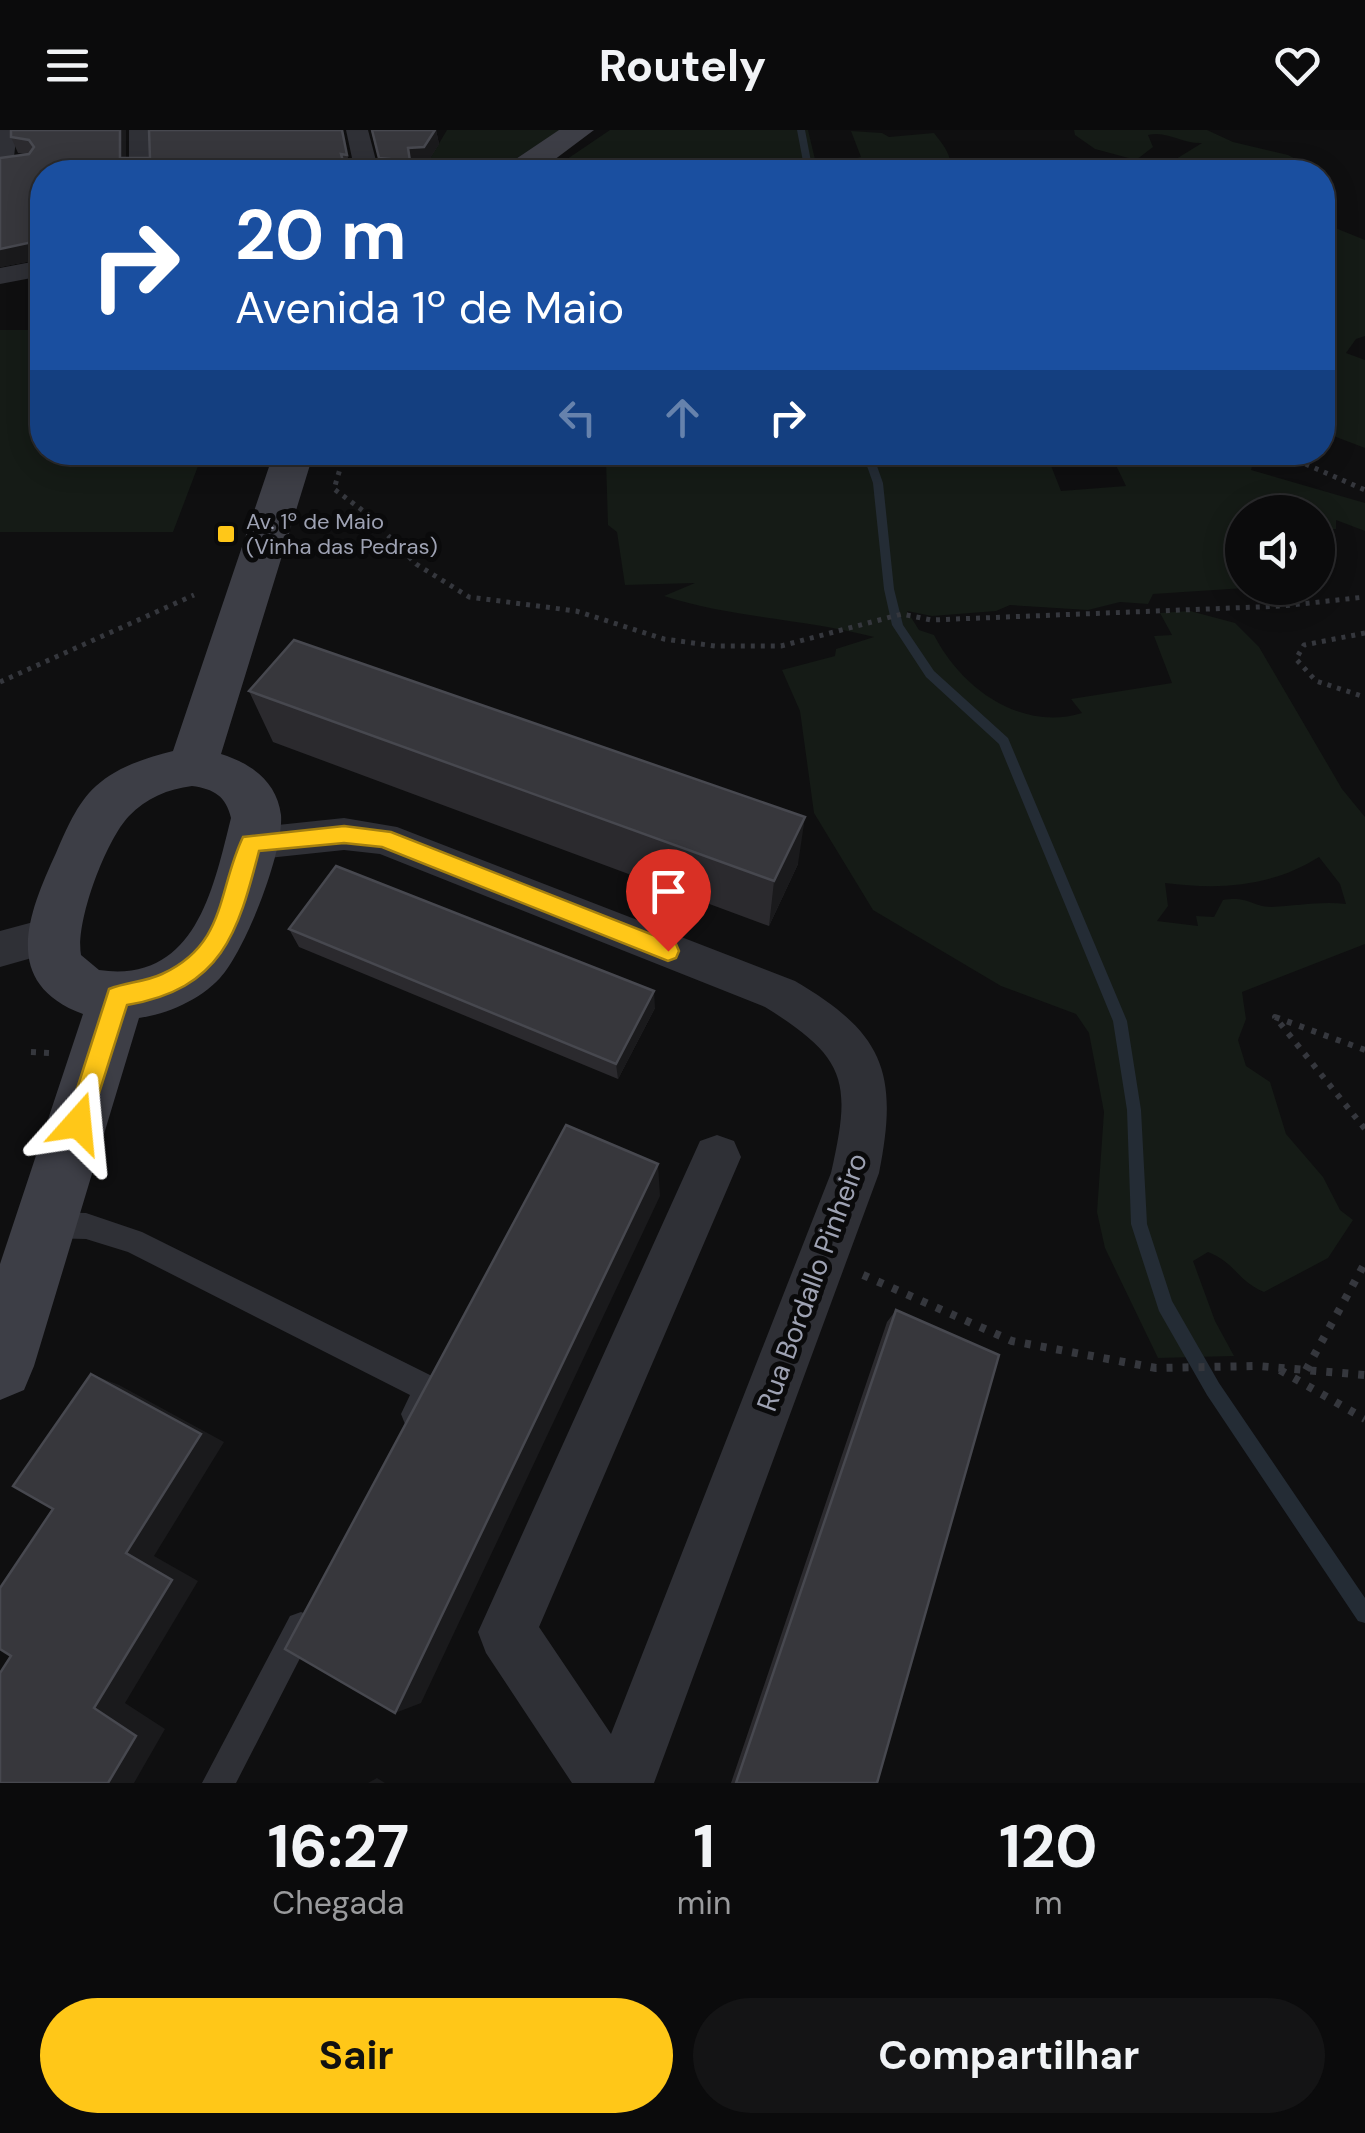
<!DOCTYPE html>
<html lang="pt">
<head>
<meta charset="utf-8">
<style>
	:root { --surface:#0b0b0c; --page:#141415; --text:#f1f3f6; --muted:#9a9b9d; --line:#2b2b2d; --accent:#ffc718 }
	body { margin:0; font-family:"DM Sans",sans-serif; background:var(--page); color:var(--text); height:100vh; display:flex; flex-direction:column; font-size:38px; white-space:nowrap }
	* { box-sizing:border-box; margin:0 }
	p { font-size:32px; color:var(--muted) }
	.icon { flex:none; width:55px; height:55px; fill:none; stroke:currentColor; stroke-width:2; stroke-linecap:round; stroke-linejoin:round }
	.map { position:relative; height:1653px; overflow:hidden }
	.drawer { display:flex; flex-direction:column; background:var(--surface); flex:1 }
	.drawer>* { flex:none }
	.banner { position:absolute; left:30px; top:30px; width:1305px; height:305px; border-radius:40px; box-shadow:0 5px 25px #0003,0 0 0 2px var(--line); background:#1a4fa0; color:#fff; overflow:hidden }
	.buttons { position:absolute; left:1225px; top:365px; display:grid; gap:20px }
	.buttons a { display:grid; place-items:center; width:110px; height:110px; border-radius:50%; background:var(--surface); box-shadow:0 5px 25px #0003,0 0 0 2px var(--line); font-size:50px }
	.pin { position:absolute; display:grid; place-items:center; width:85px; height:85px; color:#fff; margin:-102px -42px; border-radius:50% 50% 50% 0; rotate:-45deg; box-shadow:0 0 10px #0007 }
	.pin .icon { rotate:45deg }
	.me { position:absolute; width:110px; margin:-55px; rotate:18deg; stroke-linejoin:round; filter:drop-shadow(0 0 8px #0008) }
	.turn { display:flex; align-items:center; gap:35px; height:210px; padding:0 40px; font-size:45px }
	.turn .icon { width:130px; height:130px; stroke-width:2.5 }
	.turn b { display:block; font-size:70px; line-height:85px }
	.lanes { display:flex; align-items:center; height:95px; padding:0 40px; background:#0003; justify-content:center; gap:50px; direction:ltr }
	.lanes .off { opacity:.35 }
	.eta { display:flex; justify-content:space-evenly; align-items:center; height:170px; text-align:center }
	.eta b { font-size:60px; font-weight:700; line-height:70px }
	.action { display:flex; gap:20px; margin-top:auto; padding:20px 40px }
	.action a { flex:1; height:115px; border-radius:60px; background:var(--accent); color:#111; font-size:40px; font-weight:700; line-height:115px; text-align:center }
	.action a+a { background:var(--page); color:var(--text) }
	header { display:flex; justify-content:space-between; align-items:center; height:130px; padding:0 40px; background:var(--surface); font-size:45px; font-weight:700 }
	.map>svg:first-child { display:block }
	.green { fill:#151b16; fill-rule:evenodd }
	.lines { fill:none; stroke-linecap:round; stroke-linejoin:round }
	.stream { fill:#242c35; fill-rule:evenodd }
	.path-far2 { stroke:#35373d; stroke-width:5; stroke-dasharray:4 6; stroke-linecap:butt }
	.path-far1 { stroke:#35373d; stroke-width:6; stroke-dasharray:5 8; stroke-linecap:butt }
	.path { stroke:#35373d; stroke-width:8; stroke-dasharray:6 10; stroke-linecap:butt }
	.service { fill:#2f3036; fill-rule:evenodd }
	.minor { fill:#2f3036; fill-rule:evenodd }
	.secondary { fill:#3d3e46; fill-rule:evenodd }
	.wall { fill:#2b2a2e }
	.shaded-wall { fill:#1a1a1c }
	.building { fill:#37373c; stroke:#47484f; stroke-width:2.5 }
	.route { fill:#ffc718; stroke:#a68110; stroke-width:2.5 }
	.poi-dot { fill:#ffc718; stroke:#0a0a0b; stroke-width:4 }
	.labels { text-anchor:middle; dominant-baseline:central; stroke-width:10; stroke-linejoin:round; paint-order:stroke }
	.far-poi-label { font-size:22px; fill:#9ea2b3; stroke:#0a0a0b; text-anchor:start }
	.street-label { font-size:28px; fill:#9ea2b3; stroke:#0a0a0b }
</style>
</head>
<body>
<header><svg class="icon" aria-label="menu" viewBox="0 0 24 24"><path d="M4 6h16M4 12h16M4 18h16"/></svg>Routely<svg class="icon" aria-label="heart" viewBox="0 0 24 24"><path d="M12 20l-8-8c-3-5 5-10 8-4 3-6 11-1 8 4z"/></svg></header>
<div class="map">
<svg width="1365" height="1653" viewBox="0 0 1365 1653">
	<rect width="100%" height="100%" fill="#0f0f10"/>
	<path class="green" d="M447,0H560L496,42H422Z
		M610,0H808L818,42H548Z
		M1074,0H1207L1233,12L1288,25L1313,38L1296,42H1155L1202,13C1182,14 1167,0 1148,5L1153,17L1136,30L1095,19L1075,5Z
		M851,1L882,3L889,7L934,3C943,15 954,26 949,42H839L840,32L861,27Z
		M1323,93L1365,110V206L1356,209L1346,223L1365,230V318L1323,302Z
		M0,200H42V322L203,323L173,402H0Z
		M624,322L1046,323L1061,361L1126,356L1110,323H1256L1251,340L1365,373V401L1336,390V399L1318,400V382H1242L1245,458L1153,464L1148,474L1120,472L1088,480L1010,475L996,481L932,486L907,481L919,500L934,505C961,558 1021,602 1082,583L1071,569L1172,553L1154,506L1172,505L1160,483L1190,481L1235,493L1259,517L1342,659L1365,687V814L1242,862L1246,889L1238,910L1246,936L1270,952L1286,1004L1323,1047L1340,1080L1353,1090L1328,1128L1264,1162C1235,1149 1236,1133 1208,1122L1193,1131L1215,1191L1234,1226L1158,1228L1105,1118L1097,1082L1104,982L1089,903L1076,884L1001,856L873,780L814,683L800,581L782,540L835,526L836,519L874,507C807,489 732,488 664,466L695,453L625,455L617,402L608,395L606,331ZM1319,727L1340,754L1346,774C1320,771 1297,776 1271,777C1253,777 1249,766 1223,770L1214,787L1196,786L1198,796L1157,791L1168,776L1165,753C1220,760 1271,757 1319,727Z"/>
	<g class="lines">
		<path class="stream" d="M797,0H805L813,42H805Z
			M862,322H872L883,353L894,459L903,495L934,541L1008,608L1127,891L1141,980L1147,1094L1172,1171L1219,1253L1365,1468V1493L1358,1491L1207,1265L1159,1181L1131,1094L1127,980L1113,891L999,614L926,547L892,495L884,459L873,353Z"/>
		<path class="path-far2" d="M345,322L334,359L366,383L416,434L469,467L576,481L664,509L715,516H781L902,484L931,490L1282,476L1365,467
			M1278,322L1365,360
			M1365,503L1304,515L1296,529L1316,551L1365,567
			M0,552L194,465"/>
		<path class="path-far1" d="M1365,920L1275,887L1365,999
			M31,922L50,923"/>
		<path class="path" d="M863,1145L1012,1211L1156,1238L1258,1236L1365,1245
			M1280,1240L1365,1289
			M1306,1240L1365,1133"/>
		<path class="service" d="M45,1082L86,1083L142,1102L438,1249L442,1259L425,1294L415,1298L405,1294L401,1284L410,1265L128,1122L86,1109L45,1108L36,1104L32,1095L36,1086Z
			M301,1482L312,1486L316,1497L236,1653H202L290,1486Z"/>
		<path class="minor" d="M0,0H17L14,27L33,28L37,33L33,38L0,43Z
			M129,0H151L153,42H129Z
			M346,0H368L379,42H355Z
			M42,130V146L0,154V138Z
			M344,688L397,697L795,851C884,903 899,943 879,1043L654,1653H572L486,1523L478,1502L700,1011L717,1005L734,1011L741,1027L539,1497L611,1604L831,1043C852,951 847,928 765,877L380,724L344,720L250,730L236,725L230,714L236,703L250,698Z
			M52,787L67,792L73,805L67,818L0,837V801Z"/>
		<path class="secondary" d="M559,0H594L538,42H503L507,35Z
			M274,322H314L221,624C250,633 277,651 281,685C284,722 245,821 220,848C200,870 167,884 139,888L34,1236L24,1260L0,1270V1134L83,884C0,853 28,784 56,723C66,700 77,673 96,656C117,637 145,628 173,621ZM192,656C214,659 226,666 231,688C213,760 195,854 99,840L81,825C75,792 106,710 129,686C146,668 168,659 192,656Z"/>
	</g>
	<path class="wall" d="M126,0V28H150L342,1L351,41L42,42V129L0,137L26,24L18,23L11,7Z
		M371,0H436L439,14L427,33L411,35L413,42H382Z
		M516,322H565L560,336L518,332Z
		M249,561L798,734L769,796L273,612Z
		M289,799L655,878L618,949L299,817Z
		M896,1180L877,1653H731L887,1192Z"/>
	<path class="shaded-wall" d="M120,0H126V42L120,28Z
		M435,0H436L439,14L427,33L411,35L408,18Z
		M42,110V129L0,137V119Z
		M558,322H565L560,336Z
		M805,687L798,734L769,796L774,751Z
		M654,861L655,878L618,949L616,934Z
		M658,1034L660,1066L421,1573L395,1583Z
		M91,1244L119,1255L224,1312L154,1426L198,1451L125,1573L165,1599L134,1653H108L94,1578L126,1423Z
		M377,1648L385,1653H368Z"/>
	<path class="building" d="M11,0H120V28H150L149,0H342L347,25L341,24L346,42H42V110L0,119V28L29,24L34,17L29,10L11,7Z
		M372,0H435L424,17L408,18L410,31L379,28Z
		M294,510L805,687L774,751L249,561Z
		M336,736L654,861L616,934L289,799Z
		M566,995L658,1034L395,1583L285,1519Z
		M896,1180L999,1225L877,1653H736Z
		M91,1244L201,1304L126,1423L172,1450L94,1578L136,1606L108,1653H0V1543L11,1526L0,1519V1458L53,1379L13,1356Z"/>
	<path class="route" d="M344,696L391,702L676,814L679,821L676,828L668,831L382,717L344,713L259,721C238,803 222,859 127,875L87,1001L78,1004L70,1001L66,993L109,859C127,852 145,852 162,844C227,814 217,761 243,707Z"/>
	<rect class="poi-dot" x="216" y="394" width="20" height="20" rx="5"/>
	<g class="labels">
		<g class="far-poi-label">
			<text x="246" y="391">Av. 1º de Maio<tspan x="246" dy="25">(Vinha das Pedras)</tspan></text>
		</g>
		<g class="street-label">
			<text transform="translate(812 1152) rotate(-70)">Rua Bordallo Pinheiro</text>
		</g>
	</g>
</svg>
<div class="buttons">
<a><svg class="icon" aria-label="sound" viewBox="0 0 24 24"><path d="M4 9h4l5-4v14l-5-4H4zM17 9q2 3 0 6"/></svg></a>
</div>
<div class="pin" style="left:668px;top:821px;background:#d93025"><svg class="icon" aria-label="arrive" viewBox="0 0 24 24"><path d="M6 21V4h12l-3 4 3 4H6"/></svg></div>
<svg class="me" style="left:78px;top:993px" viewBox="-20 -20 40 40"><path d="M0-17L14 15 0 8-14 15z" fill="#ffc718" stroke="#fff" stroke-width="4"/></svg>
<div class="banner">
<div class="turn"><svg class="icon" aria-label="right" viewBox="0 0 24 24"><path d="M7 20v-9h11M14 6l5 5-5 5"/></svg><div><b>20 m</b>Avenida 1º de Maio</div></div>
<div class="lanes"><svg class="icon off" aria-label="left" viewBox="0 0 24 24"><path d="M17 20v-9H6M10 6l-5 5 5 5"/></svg><svg class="icon off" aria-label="ahead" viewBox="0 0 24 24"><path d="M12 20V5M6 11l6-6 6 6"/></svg><svg class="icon" aria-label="right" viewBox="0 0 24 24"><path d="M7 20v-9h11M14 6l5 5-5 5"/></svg></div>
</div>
</div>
<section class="drawer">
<div class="eta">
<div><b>16:27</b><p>Chegada</p></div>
<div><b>1</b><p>min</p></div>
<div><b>120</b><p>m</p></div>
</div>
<div class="action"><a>Sair</a><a>Compartilhar</a></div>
</section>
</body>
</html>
